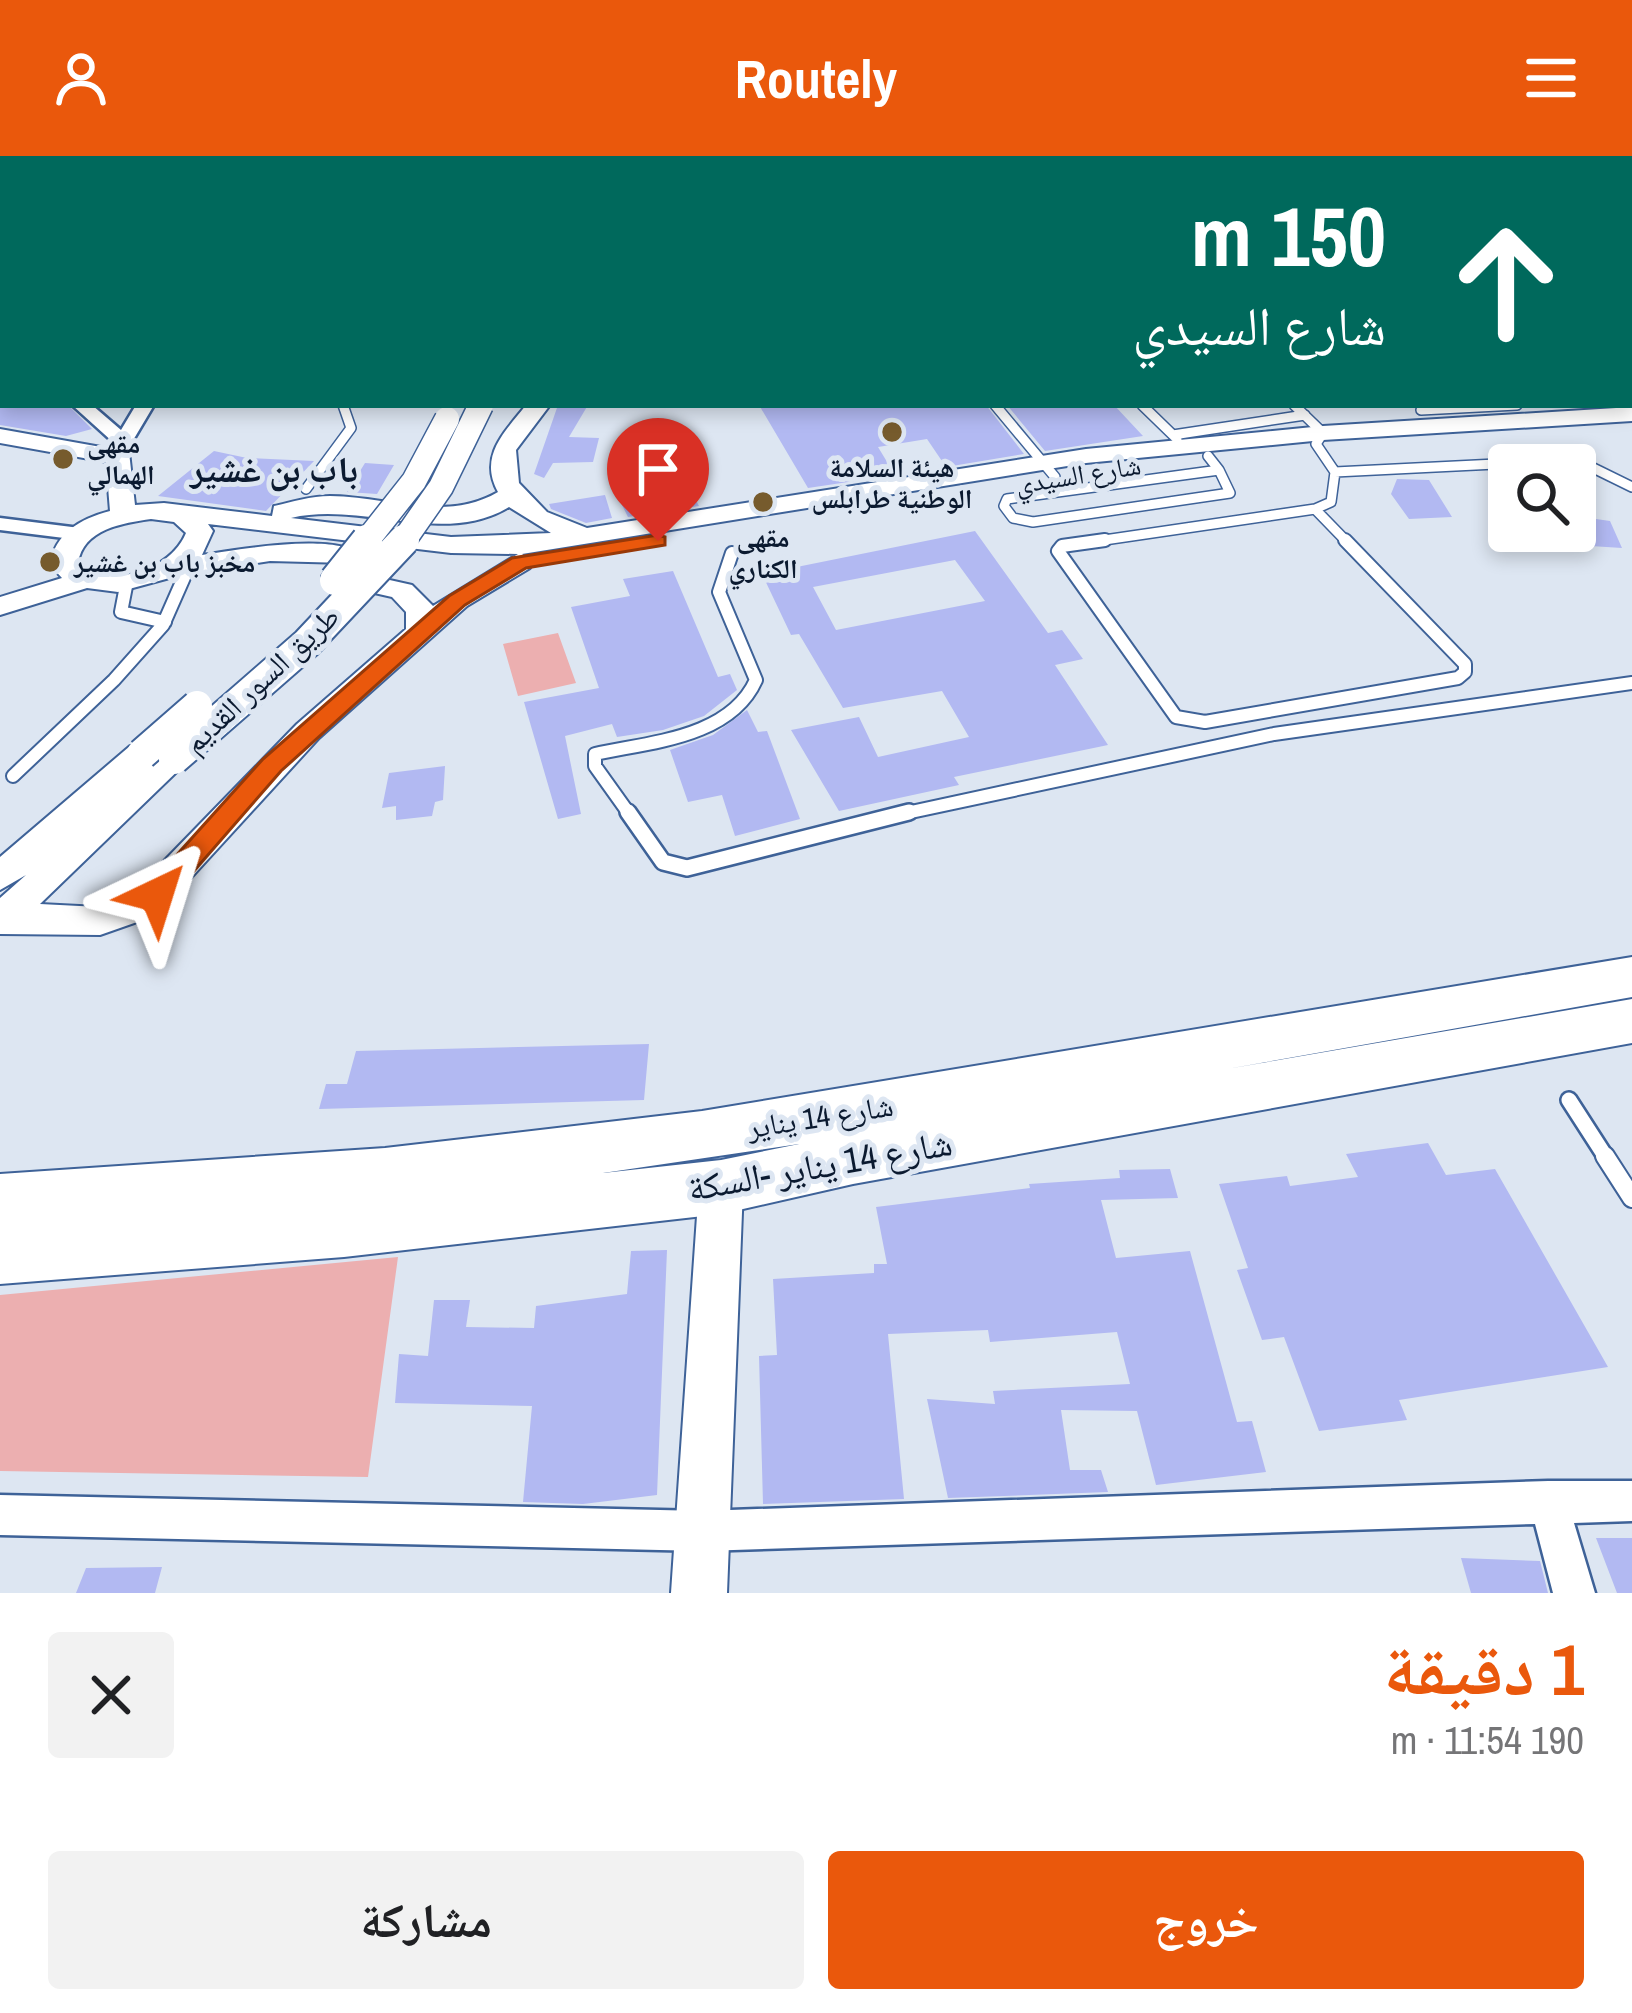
<!DOCTYPE html>
<html lang="ar">
<head>
<meta charset="utf-8">
<style>
	:root { --surface:#fff; --page:#f2f2f2; --text:#202124; --muted:#757577; --accent:#ea580c }
	body { margin:0; font-family:"Archivo Narrow","Noto Naskh Arabic",sans-serif; background:var(--page); color:var(--text); direction:rtl; height:100vh; display:flex; flex-direction:column; font-size:45px; white-space:nowrap }
	* { box-sizing:border-box; margin:0 }
	p { font-size:39px; color:var(--muted) }
	.icon { flex:none; width:66px; height:66px; fill:none; stroke:currentColor; stroke-width:2; stroke-linecap:round; stroke-linejoin:round }
	.map { position:relative; height:1437px; overflow:hidden; direction:ltr }
	.sheet { display:flex; flex-direction:column; background:var(--surface); flex:1 }
	.sheet>* { flex:none }
	.hud { position:absolute; left:0px; top:0px; width:1632px; height:252px; box-shadow:0 6px 18px #0003; direction:rtl; background:#00695c; color:#fff; overflow:hidden }
	.fabs { position:absolute; left:1488px; top:288px; display:grid; gap:24px }
	.fabs a { display:grid; place-items:center; width:108px; height:108px; border-radius:12px; background:var(--surface); box-shadow:0 6px 18px #0003; font-size:60px }
	.pin { position:absolute; display:grid; place-items:center; width:102px; height:102px; color:#fff; margin:-123px -51px; border-radius:50% 50% 50% 0; rotate:-45deg; box-shadow:0 0 12px #0007 }
	.pin .icon { rotate:45deg }
	.me { position:absolute; width:132px; margin:-66px; rotate:41deg; stroke-linejoin:round; filter:drop-shadow(0 0 9px #0008) }
	.turn { display:flex; align-items:center; gap:42px; height:252px; padding:0 48px; font-size:54px }
	.turn .icon { width:156px; height:156px; stroke-width:2.5 }
	.turn b { display:block; font-size:84px; line-height:102px }
	.round { display:grid; place-items:center; flex:none; width:126px; height:126px; border-radius:12px; background:var(--page) }
	.overview { display:flex; align-items:center; justify-content:space-between; height:204px; padding:0 48px }
	h1 { font-size:72px; font-weight:700; line-height:90px; color:var(--accent) }
	.action { display:flex; gap:24px; margin-top:auto; padding:24px 48px }
	.action a { flex:1; height:138px; border-radius:12px; background:var(--accent); color:#fff; font-size:48px; font-weight:700; line-height:138px; text-align:center }
	.action a+a { background:var(--page); color:var(--text) }
	header { display:flex; justify-content:space-between; align-items:center; height:156px; padding:0 48px; background:var(--accent); color:#fff; font-size:54px; font-weight:700 }
	.map>svg:first-child { display:block }
	.green { fill:#ecafb0 }
	.building { fill:#b2b9f2; fill-rule:evenodd }
	.lines { fill:none; stroke-linecap:round; stroke-linejoin:round }
	.lane-far4-casing { stroke:#3e6298; stroke-width:10 }
	.lane-far3-casing { stroke:#3e6298; stroke-width:12 }
	.lane-far2-casing { stroke:#3e6298; stroke-width:16 }
	.lane-far1-casing { stroke:#3e6298; stroke-width:20 }
	.lane-casing { stroke:#3e6298; stroke-width:22 }
	.street-casing { stroke:#3e6298; stroke-width:5 }
	.secondary-casing { stroke:#3e6298; stroke-width:4 }
	.highway-casing { stroke:#3e6298; stroke-width:4 }
	.lane-far4 { stroke:#fff; stroke-width:8 }
	.lane-far3 { stroke:#fff; stroke-width:9 }
	.lane-far2 { stroke:#fff; stroke-width:12 }
	.lane-far1 { stroke:#fff; stroke-width:15 }
	.lane { stroke:#fff; stroke-width:18 }
	.street { fill:#fff; fill-rule:evenodd }
	.secondary { fill:#fff; fill-rule:evenodd }
	.highway { fill:#fff; fill-rule:evenodd }
	.secondary-bridge-far1-casing { stroke:#3e6298; stroke-width:27; stroke-linecap:butt }
	.secondary-bridge-casing { stroke:#3e6298; stroke-width:34; stroke-linecap:butt }
	.secondary-bridge-far1 { stroke:#fff; stroke-width:24 }
	.secondary-bridge { stroke:#fff; stroke-width:30 }
	.route { fill:#ea580c; stroke:#983908; stroke-width:3 }
	.poi-dot { fill:#765b2d; stroke:#dde6f2; stroke-width:4.5 }
	.labels { text-anchor:middle; dominant-baseline:central; stroke-width:10; stroke-linejoin:round; paint-order:stroke }
	.far-poi-label { font-size:27px; font-weight:bold; fill:#0b1a30; stroke:#dde6f2; text-anchor:start }
	.far-street-label { font-size:27px; fill:#0b1a30; stroke:#dde6f2 }
	.street-label { font-size:30px; fill:#0b1a30; stroke:#dde6f2 }
	.far-district-label { font-size:36px; font-weight:bold; fill:#0b1a30; stroke:#dde6f2 }
	.near-street-label { font-size:36px; fill:#0b1a30; stroke:#dde6f2 }
</style>
</head>
<body>
<header><svg class="icon" aria-label="menu" viewBox="0 0 24 24"><path d="M4 6h16M4 12h16M4 18h16"/></svg>Routely<svg class="icon" aria-label="person" viewBox="0 0 24 24"><circle cx="12" cy="8" r="4"/><path d="M4 21q1-7 8-7t8 7"/></svg></header>
<div class="map">
<svg width="1632" height="1437" viewBox="0 0 1632 1437">
	<rect width="100%" height="100%" fill="#dde6f2"/>
	<path class="green" d="M558,477L576,527L518,540L503,488Z
		M398,1101L368,1321L0,1315V1139Z"/>
	<path class="building" d="M0,249H68L92,273L66,280L0,269Z
		M558,249H588L569,281L599,282L593,306L553,307L544,322L534,318Z
		M759,249H986L1024,298L946,311L927,283L878,291L895,319L808,332Z
		M1007,249H1114L1143,280L1045,295Z
		M214,295L247,302L314,305L266,355L158,340Z
		M365,307L394,309L377,338L347,336Z
		M1397,323L1429,324L1452,361L1409,363L1391,338Z
		M688,329L699,350L628,361L618,341Z
		M605,339L612,362L586,367L551,353L549,348Z
		M1589,362L1610,365L1622,392L1575,389V364Z
		M975,375L1048,477L1062,474L1083,503L1055,509L1108,589L954,621L959,629L839,655L791,574L859,561L878,601L969,581L942,535L843,552L799,478L791,479L762,418ZM955,404L985,445L836,474L813,431Z
		M673,415L718,521L730,518L737,534L704,560L663,574L617,581L612,568L565,580L581,658L558,663L524,546L599,532L571,451L630,440L623,423Z
		M747,554L758,576L767,575L800,663L735,680L722,639L688,646L670,594L713,579Z
		M445,610L443,644L435,646L432,660L396,664V650L382,652L389,617Z
		M649,888L644,944L319,953L326,928H347L356,895Z
		M1428,987L1446,1019L1495,1013L1608,1211L1399,1244L1407,1264L1319,1275L1284,1181L1262,1184L1237,1114L1248,1112L1219,1028L1287,1020L1290,1030L1358,1021L1346,998Z
		M1170,1013L1178,1042L1101,1044L1116,1102L1190,1095L1237,1266L1252,1265L1266,1316L1156,1329L1137,1255L1061,1254L1070,1314H1101L1108,1336L948,1342L927,1243L995,1248L993,1235L1130,1228L1117,1176L990,1186L988,1174L888,1178L904,1343L763,1348L759,1200L777,1199L773,1123L874,1117V1108H887L876,1051L1030,1032L1029,1028L1120,1022L1119,1014Z
		M667,1094L657,1339L583,1348L523,1346L532,1250L395,1247L399,1198L428,1200L434,1144H470L466,1171L534,1172L536,1150L627,1138L631,1095Z
		M1596,1382H1632V1437H1617Z
		M1461,1402L1540,1405L1548,1437H1471Z
		M162,1411L155,1437H76L86,1412Z"/>
	<g class="lines">
		<defs>
			<path id="lane-far4" d="M1278,0L1303,3
				M880,3L884,0"/>
			<path id="lane-far3" d="M995,249L1055,321
				M1142,249L1177,283
				M1294,249L1323,277L1316,288L1335,316L1331,346L1315,353
				M1421,254L1517,249
				M1173,279L1305,259
				M1208,300L1219,314
				M1219,314L1230,337L1033,366L1013,362L1004,350L1007,343Z
				M1335,316L1577,304L1632,331
				M306,333L351,272L343,249
				M1315,353L1348,387
				M1084,387L1315,353"/>
			<path id="lane-far2" d="M1105,384L1062,390L1058,395L1176,561L1205,566L1458,522L1465,516V508L1345,384
				M127,425L121,456L165,466
				M13,620L114,524L163,469L189,410
				M630,659L595,610V598C650,586 730,582 756,524L719,436L732,397
				M897,659L1274,578L1632,527"/>
			<path id="lane-far1" d="M628,656L663,706L687,712L909,656
				M1569,944L1607,1003"/>
			<path id="lane" d="M1605,1000L1632,1042"/>
			<path id="street" d="M383,0H408L411,3H384Z
				M1238,0H1250V3H1238Z
				M1501,0H1535L1538,3H1504Z
				M1600,0H1612L1613,3H1601Z
				M1629,10H1632V18H1629Z
				M0,20H3V28H0Z
				M1629,34L1632,35V43L1629,42Z
				M0,167L3,168V181L0,180Z
				M72,249H92L121,274L136,249H154L132,286L129,301L120,307L111,301L114,287Z
				M0,362L80,372L90,378L80,384L0,374Z
				M1548,1325H1632V1365L1574,1367L1595,1437H1553L1535,1368L703,1395L0,1379V1339L703,1355Z"/>
			<path id="secondary" d="M927,0H968L971,3H929Z
				M1629,63L1632,64V76L1629,75Z
				M3,78V90L0,91V79Z
				M526,249H550L516,294L519,327L547,356L587,372L1086,293L1323,270L1632,251V265L1323,284L1086,307L522,398L534,406L530,412L467,450L319,582L157,759L100,779L0,778V742L26,719L0,734V701L130,590H154L157,600L174,592L186,595L190,603L40,748L99,751L131,739L297,568L406,473V456L392,441L326,426L322,420L326,414L336,412L412,429L433,450L518,398L451,397L208,368L213,375L202,399C235,394 336,376 360,399L346,407L270,405L177,420L118,436L87,432L0,459V441L62,422L50,409C55,377 80,363 110,355L106,306L0,287V273L129,296L135,349L164,347L272,360L274,350C292,346 311,340 330,340C387,340 445,367 498,336C478,300 505,276 526,249ZM509,351L551,377L451,381L291,362C362,345 444,391 509,351ZM151,363L174,366L186,377C170,415 112,433 78,407C83,373 123,367 151,363Z
				M721,1011L737,1017L743,1031L727,1437H671L699,1031L705,1017Z"/>
			<path id="highway" d="M1632,801V841L1227,913L1632,843V887L853,1028L721,1058L344,1101L0,1128V1018L385,992L702,955ZM799,988L721,1004L603,1017Z"/>
		</defs>
		<use href="#lane-far4" class="lane-far4-casing"/>
		<use href="#lane-far3" class="lane-far3-casing"/>
		<use href="#lane-far2" class="lane-far2-casing"/>
		<use href="#lane-far1" class="lane-far1-casing"/>
		<use href="#lane" class="lane-casing"/>
		<use href="#street" class="street-casing"/>
		<use href="#secondary" class="secondary-casing"/>
		<use href="#highway" class="highway-casing"/>
		<use href="#lane-far4" class="lane-far4"/>
		<use href="#lane-far3" class="lane-far3"/>
		<use href="#lane-far2" class="lane-far2"/>
		<use href="#lane-far1" class="lane-far1"/>
		<use href="#lane" class="lane"/>
		<use href="#street" class="street"/>
		<use href="#secondary" class="secondary"/>
		<use href="#highway" class="highway"/>
		<defs>
			<path id="secondary-bridge-far1" d="M365,387L414,325L447,263
				M402,387L441,331L481,249"/>
			<path id="secondary-bridge" d="M335,424L367,384
				M142,598L197,550
				M174,603L307,487L404,384"/>
		</defs>
		<use href="#secondary-bridge-far1" class="secondary-bridge-far1-casing"/>
		<use href="#secondary-bridge" class="secondary-bridge-casing"/>
		<use href="#secondary-bridge-far1" class="secondary-bridge-far1"/>
		<use href="#secondary-bridge" class="secondary-bridge"/>
	</g>
	<path class="route" d="M658,379L665,381V389L526,412L465,449L281,615L167,746H147L143,739L147,732L263,603L449,440L512,402Z"/>
	<g class="poi-dot">
		<circle cx="892" cy="276" r="12"/>
		<circle cx="63" cy="303" r="12"/>
		<circle cx="763" cy="346" r="12"/>
		<circle cx="50" cy="406" r="12"/>
	</g>
	<g class="labels">
		<g class="far-poi-label">
			<text x="87" y="287">مقهى<tspan x="87" dy="31">الهمالي</tspan></text>
			<text x="892" y="311" text-anchor="middle">هيئة السلامة<tspan x="892" dy="31">الوطنية طرابلس</tspan></text>
			<text x="763" y="381" text-anchor="middle">مقهى<tspan x="763" dy="31">الكناري</tspan></text>
			<text x="74" y="406">مخبز باب بن غشير</text>
		</g>
		<g class="far-street-label">
			<text transform="translate(1078 318) rotate(-9)">شارع السيدي</text>
		</g>
		<g class="street-label">
			<text transform="translate(261 523) rotate(-43)">طريق السور القديم</text>
			<text transform="translate(820 960) rotate(-9)">شارع 14 يناير</text>
		</g>
		<g class="far-district-label">
			<text x="274" y="313">باب بن غشير</text>
		</g>
		<g class="near-street-label">
			<text transform="translate(820 1009) rotate(-10)">شارع 14 يناير -السكة</text>
		</g>
	</g>
</svg>
<div class="fabs">
<a><svg class="icon" aria-label="search" viewBox="0 0 24 24"><circle cx="10" cy="10" r="6"/><path d="M15 15l6 6"/></svg></a>
</div>
<div class="pin" style="left:658px;top:385px;background:#d93025"><svg class="icon" aria-label="arrive" viewBox="0 0 24 24"><path d="M6 21V4h12l-3 4 3 4H6"/></svg></div>
<svg class="me" style="left:157px;top:739px" viewBox="-20 -20 40 40"><path d="M0-17L14 15 0 8-14 15z" fill="#ea580c" stroke="#fff" stroke-width="4"/></svg>
<div class="hud">
<div class="turn"><svg class="icon" aria-label="ahead" viewBox="0 0 24 24"><path d="M12 20V5M6 11l6-6 6 6"/></svg><div><b>150 m</b>شارع السيدي</div></div>
</div>
</div>
<section class="sheet">
<div class="overview"><div><h1>1 دقيقة</h1><p>190 m · 11:54</p></div><a class="round"><svg class="icon" aria-label="close" viewBox="0 0 24 24"><path d="M6 6l12 12M18 6L6 18"/></svg></a></div>
<div class="action"><a>خروج</a><a>مشاركة</a></div>
</section>
</body>
</html>
